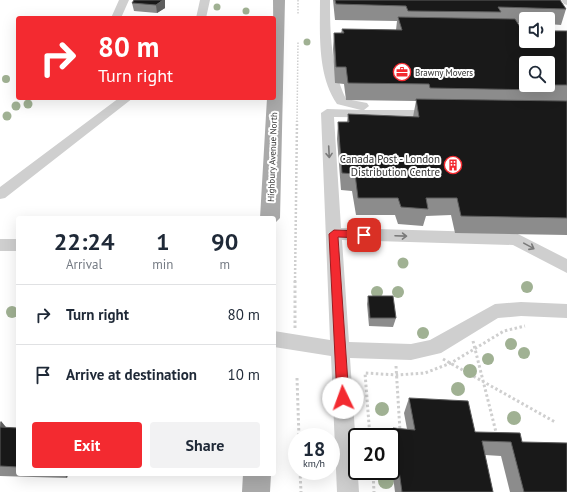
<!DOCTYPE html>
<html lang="en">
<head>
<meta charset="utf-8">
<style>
	:root { --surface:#fff; --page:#f2f2f3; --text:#1f2937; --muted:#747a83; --line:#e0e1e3; --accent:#f32a30 }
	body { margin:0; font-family:"PT Sans",sans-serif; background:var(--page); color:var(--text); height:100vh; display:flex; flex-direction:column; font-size:15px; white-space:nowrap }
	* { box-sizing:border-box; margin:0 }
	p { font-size:13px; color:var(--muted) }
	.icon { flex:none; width:22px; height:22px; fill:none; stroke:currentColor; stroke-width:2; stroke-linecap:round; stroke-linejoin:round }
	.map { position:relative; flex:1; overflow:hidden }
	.details { position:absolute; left:16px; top:216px; width:260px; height:260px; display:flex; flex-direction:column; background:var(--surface); border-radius:4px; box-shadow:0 4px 16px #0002 }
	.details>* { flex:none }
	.banner { position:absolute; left:16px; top:16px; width:260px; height:84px; border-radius:4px; box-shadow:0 4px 16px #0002; background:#f32a30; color:#fff; overflow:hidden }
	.buttons { position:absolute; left:519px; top:12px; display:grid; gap:8px }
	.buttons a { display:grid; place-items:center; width:36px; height:36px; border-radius:4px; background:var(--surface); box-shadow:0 4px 16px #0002; font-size:20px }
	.speed { position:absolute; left:288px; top:428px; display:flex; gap:8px; font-size:20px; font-weight:700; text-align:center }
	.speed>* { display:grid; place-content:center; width:52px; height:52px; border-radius:50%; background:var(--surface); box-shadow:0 4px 16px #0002; line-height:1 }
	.speed small { font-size:10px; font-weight:400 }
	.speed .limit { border:2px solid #111; border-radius:6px; background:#fff; color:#111 }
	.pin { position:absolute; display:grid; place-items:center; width:34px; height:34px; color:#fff; margin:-17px; border-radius:8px; box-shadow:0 2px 6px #0006 }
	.me { position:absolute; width:44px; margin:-22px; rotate:357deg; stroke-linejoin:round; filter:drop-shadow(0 0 3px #0008) }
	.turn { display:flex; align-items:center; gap:14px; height:84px; padding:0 16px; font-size:18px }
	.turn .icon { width:52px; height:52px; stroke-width:2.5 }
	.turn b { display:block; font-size:28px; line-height:34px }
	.eta { display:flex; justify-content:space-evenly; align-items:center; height:68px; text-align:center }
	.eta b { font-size:24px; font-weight:600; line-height:28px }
	.cta { display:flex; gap:8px; margin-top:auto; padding:8px 16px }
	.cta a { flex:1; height:46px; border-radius:4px; background:var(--accent); color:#fff; font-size:16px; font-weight:600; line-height:46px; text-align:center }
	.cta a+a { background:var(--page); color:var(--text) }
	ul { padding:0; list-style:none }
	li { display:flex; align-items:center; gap:12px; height:60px; padding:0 16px; border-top:1px solid var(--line) }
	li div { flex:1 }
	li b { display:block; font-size:15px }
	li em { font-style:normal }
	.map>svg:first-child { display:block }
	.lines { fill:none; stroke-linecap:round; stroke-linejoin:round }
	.path-far2 { stroke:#cfcfcf; stroke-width:1.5; stroke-dasharray:1.5 1.5; stroke-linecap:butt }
	.path-far1 { stroke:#cfcfcf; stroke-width:2.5; stroke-dasharray:2 2; stroke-linecap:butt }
	.path { stroke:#cfcfcf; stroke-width:3; stroke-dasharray:2.5 2.5; stroke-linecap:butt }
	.minor { fill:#cfcfcf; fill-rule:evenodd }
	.major { fill:#aaa; fill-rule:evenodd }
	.tree { fill:#a0b193 }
	.wall { fill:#8c8c8c }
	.shaded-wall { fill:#5e5e5e }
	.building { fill:#191919; stroke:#5e5e5e; fill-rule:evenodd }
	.oneway { stroke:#797979 }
	.route { fill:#f32a30; stroke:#9e1b1f }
	.labels { text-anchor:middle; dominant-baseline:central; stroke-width:4; stroke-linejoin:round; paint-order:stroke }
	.far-poi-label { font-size:9px; fill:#323232; stroke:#fff; text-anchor:start }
	.far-street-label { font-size:9px; fill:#323232; stroke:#fff }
	.poi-label { font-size:11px; fill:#323232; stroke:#fff; text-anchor:end }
</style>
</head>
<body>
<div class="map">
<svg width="567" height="492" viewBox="0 0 567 492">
	<rect width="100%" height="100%" fill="#fff"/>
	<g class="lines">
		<path class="path-far2" d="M298,0V15
			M297,122L298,42"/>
		<path class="path-far1" d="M295,282L297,121"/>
		<path class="path" d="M295,328V281
			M473,341L497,436
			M443,359L555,422
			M396,366L400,431
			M297,378L299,437
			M370,437L365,373L397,375L425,373L451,363L504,331L525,326
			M300,471L301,492
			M373,471L374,492"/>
		<path class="minor" d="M119,0H129L121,18H111Z
			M200,0H210L206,18H196Z
			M320,0H330C330,34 331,67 346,99L367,103L369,106L364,110H435L441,114L435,118L334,117L341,228L516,233L567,259V273L513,245L342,240L349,342L411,344L430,340L495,304L521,302L567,304V318L521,316L498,318L441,353L411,360L350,358L359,492H337L331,356L274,347V331L330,340L321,113L327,109L361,110L337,104C317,75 320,33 320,0Z
			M561,0H567V5L564,4Z
			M119,98H133L5,198L0,199V187Z
			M0,239H18V251H0Z"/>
		<path class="major" d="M273,0H285L280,218L274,224V218H260L267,98H274Z
			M243,474H271L270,492H242Z"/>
	</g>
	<g class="tree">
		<circle cx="217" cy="7" r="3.5"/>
		<circle cx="246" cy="11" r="3.5"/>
		<circle cx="307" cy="42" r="3.5"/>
		<circle cx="6" cy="79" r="4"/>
		<circle cx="28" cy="104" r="4.5"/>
		<circle cx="16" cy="106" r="4.5"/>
		<circle cx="7" cy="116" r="4.5"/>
		<circle cx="403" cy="263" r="5.5"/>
		<circle cx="527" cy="287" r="6"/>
		<circle cx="377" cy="292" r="6"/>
		<circle cx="398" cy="292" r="6"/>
		<circle cx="12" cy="312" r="6"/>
		<circle cx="423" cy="333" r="6"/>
		<circle cx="511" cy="344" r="6"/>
		<circle cx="524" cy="353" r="6"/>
		<circle cx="488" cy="359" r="6"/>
		<circle cx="470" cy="371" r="7"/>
		<circle cx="458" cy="389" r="7"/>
		<circle cx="382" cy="409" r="7"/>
		<circle cx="514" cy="418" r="7"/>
		<circle cx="386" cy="481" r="8"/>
	</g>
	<path class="wall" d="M333,0H560L566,9L561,25L548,24V19H526V24L518,23L522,30L567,31V235L455,233L451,215L426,216L423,226L398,224L395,215H356L352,191L341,190L337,139L338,122H347L348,114L413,117L416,101L346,100L344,84L335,83L333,49L334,33H341L342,29L396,30L397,21L335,20Z
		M132,3L165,4V8L157,13L134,11Z
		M368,296L396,318L393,327L369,326L367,304Z
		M409,398L475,432L522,442L567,492H510L501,456L485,455L493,492H395L391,461V437H390L393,428L407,429L404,413Z
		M0,421L6,428H18V474H68L67,478L0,476Z"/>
	<path class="shaded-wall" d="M163,0H165V8L157,13L156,5Z
		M1,421L10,432L0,429Z
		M64,474H68L67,478Z"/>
	<path class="building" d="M134,0H163L156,5L132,3Z
		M335,0H560L566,9L498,7L501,12L408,11L406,6L336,4Z
		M398,17L515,19L522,30H526V41H548V31H567V85H538L542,90L430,88L429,84L348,83L346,67H336L334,33H344L342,29L402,30ZM526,63H548V85H526Z
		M416,99L567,101V218L461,216L457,198H426L428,209L401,207L398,198H358L355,174L342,173L338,122H349L348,114L419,117Z
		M368,296H393L396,318H370Z
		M409,398L468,401L475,432L520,433L522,442L567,443V492H524L511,442L482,441L493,492H402L393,428L415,430Z
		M0,427L18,428V467L0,466Z"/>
	<defs><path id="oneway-shaft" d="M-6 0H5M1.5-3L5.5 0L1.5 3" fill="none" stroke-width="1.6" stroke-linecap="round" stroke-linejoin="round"/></defs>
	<g class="oneway">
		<use href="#oneway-shaft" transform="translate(329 152) rotate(87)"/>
		<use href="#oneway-shaft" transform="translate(401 236) rotate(2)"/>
		<use href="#oneway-shaft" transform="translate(529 246) rotate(29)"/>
	</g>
	<path class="route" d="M334,230L364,231L368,235L364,238L338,237L349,398L347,401L343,403L339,401L337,398L329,234Z"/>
	<defs>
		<symbol id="office-ring" viewBox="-11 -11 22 22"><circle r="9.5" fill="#fff" stroke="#f32a30" stroke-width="1.5"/><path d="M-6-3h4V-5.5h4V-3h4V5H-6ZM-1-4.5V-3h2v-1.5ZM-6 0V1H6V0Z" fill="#f32a30"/></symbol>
		<symbol id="building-ring" viewBox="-11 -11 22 22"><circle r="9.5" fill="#fff" stroke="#f32a30" stroke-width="1.5"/><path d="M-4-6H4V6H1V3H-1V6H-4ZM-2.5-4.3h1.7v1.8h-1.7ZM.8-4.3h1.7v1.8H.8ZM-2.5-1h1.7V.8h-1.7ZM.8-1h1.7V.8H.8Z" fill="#f32a30"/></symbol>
	</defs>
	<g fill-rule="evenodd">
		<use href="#office-ring" x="392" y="62" width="20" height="20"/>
		<use href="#building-ring" x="443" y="155" width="20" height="20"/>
	</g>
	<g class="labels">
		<g class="far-poi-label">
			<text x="415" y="72">Brawny Movers</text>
		</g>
		<g class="far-street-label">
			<text transform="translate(272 157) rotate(-88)">Highbury Avenue North</text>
		</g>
		<g class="poi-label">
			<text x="440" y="159">Canada Post - London<tspan x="440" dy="13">Distribution Centre</tspan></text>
		</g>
	</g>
</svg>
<div class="buttons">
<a><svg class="icon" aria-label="sound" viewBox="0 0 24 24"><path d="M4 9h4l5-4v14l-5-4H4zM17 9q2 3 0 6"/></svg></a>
<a><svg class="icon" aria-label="search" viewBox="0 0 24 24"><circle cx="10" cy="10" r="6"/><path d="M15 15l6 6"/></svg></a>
</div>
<div class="speed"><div>18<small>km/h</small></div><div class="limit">20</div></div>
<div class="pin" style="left:364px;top:235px;background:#d93025"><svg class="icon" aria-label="arrive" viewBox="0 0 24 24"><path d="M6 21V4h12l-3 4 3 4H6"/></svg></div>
<svg class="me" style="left:343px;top:398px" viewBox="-20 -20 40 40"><circle r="19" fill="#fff"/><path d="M0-13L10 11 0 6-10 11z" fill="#f32a30"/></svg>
<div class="banner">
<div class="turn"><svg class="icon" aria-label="right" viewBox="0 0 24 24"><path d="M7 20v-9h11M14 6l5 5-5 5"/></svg><div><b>80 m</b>Turn right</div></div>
</div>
<section class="details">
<div class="eta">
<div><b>22:24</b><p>Arrival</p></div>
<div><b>1</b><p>min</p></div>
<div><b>90</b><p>m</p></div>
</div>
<ul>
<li><svg class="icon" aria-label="right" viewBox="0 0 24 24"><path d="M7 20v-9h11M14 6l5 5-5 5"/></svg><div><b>Turn right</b></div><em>80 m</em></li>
<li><svg class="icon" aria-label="arrive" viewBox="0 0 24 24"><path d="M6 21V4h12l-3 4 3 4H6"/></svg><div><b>Arrive at destination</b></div><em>10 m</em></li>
</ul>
<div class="cta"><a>Exit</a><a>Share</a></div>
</section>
</div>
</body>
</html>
